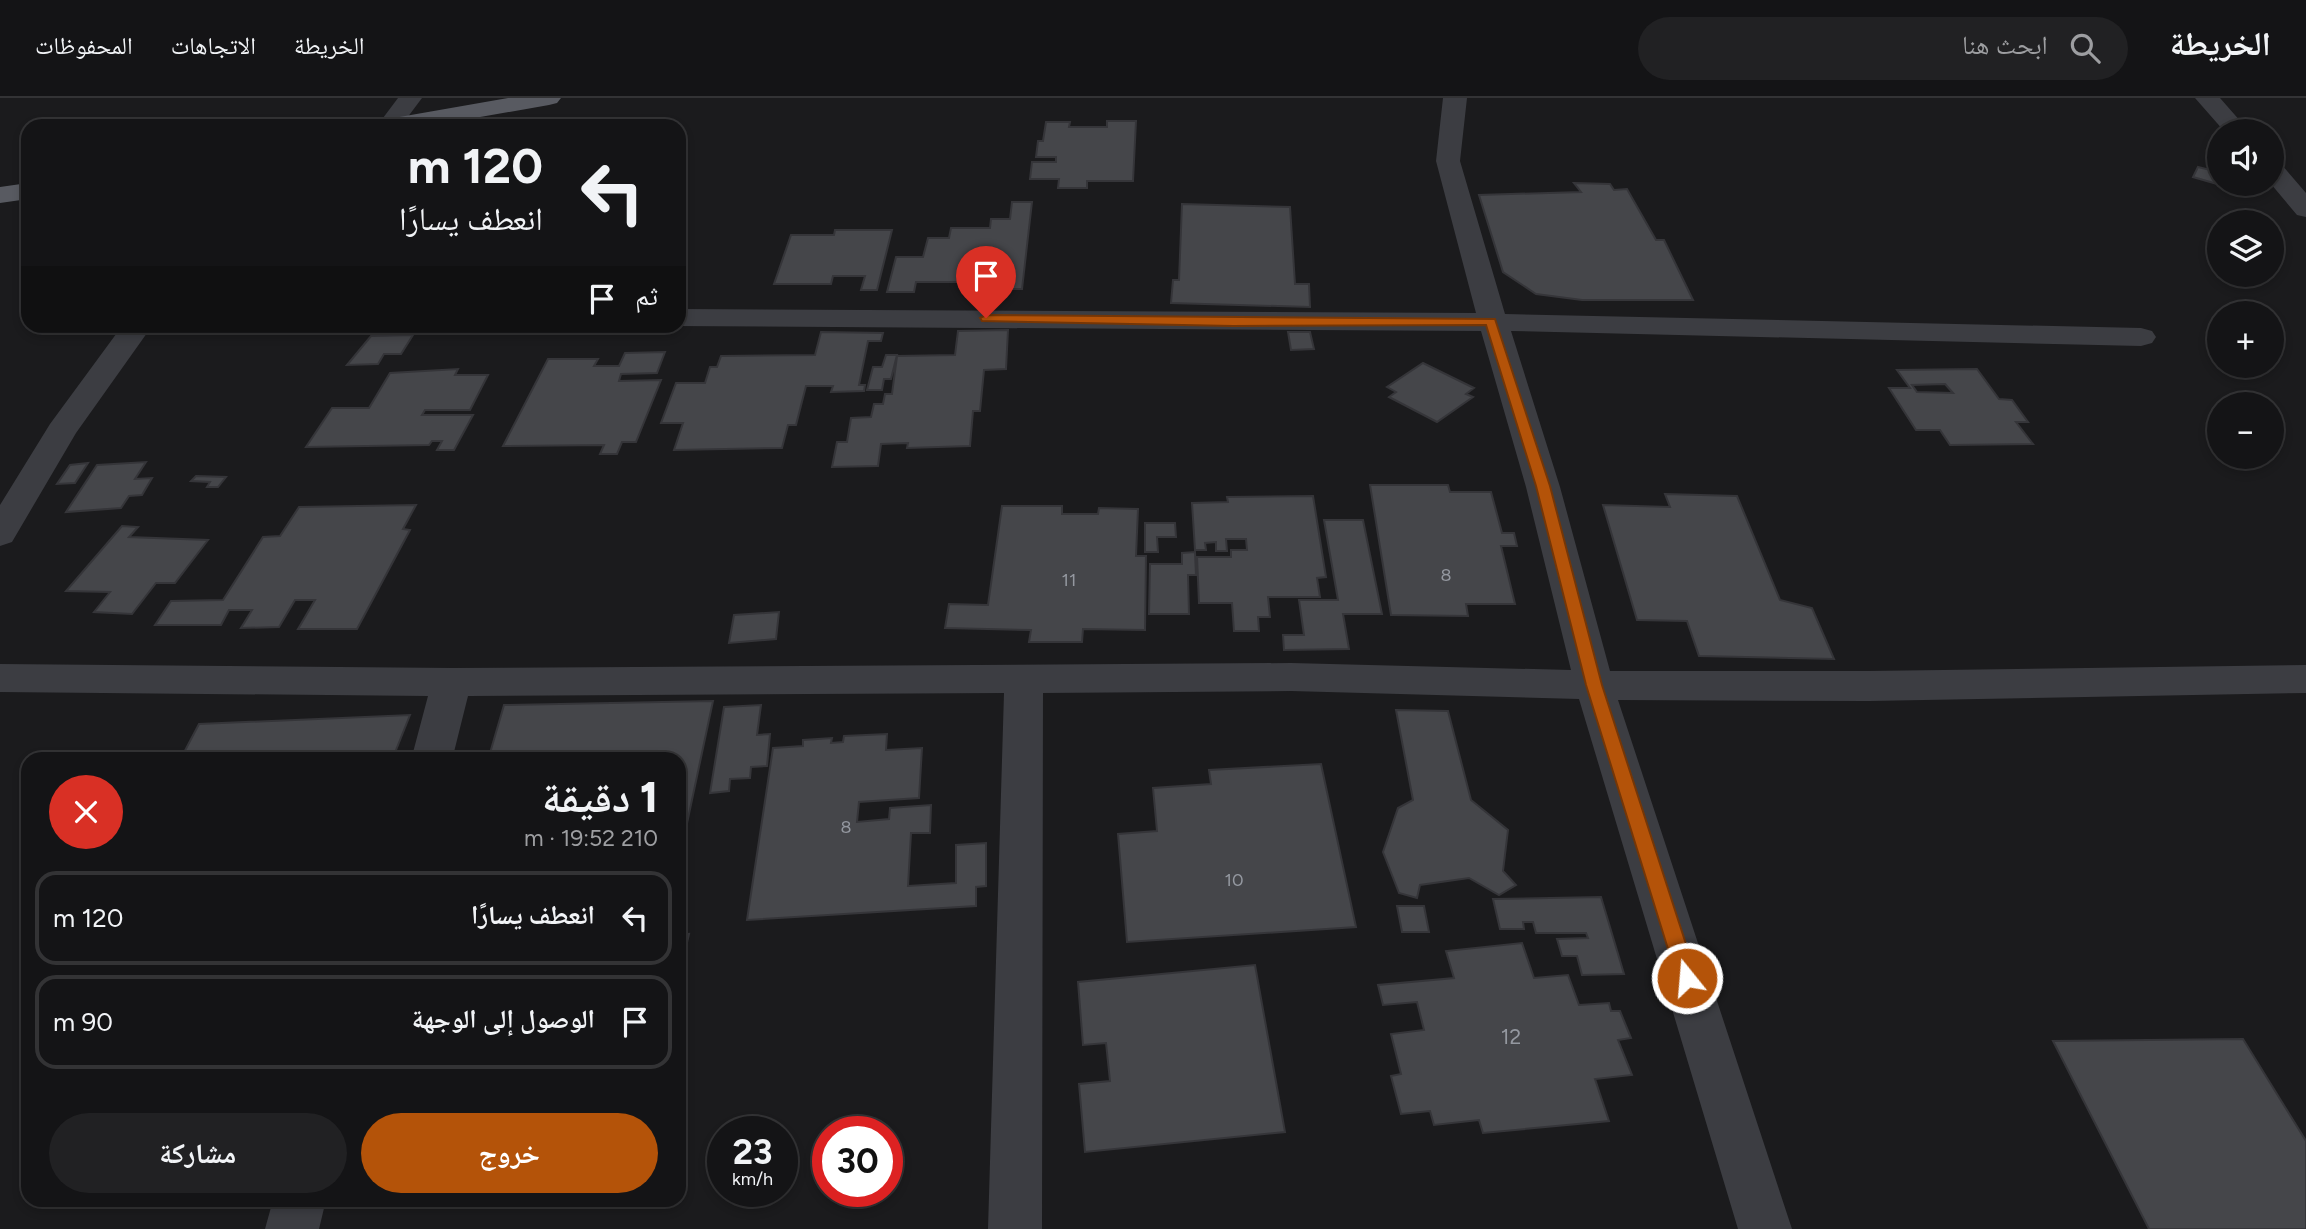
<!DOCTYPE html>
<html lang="ar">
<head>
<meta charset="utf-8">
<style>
	:root { --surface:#141416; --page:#212123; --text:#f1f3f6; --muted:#9d9ea1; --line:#333335; --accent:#b45309 }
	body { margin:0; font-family:Figtree,"Noto Naskh Arabic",sans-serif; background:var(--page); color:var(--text); direction:rtl; height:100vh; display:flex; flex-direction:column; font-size:26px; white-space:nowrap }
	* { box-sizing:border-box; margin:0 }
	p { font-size:23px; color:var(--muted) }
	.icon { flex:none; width:38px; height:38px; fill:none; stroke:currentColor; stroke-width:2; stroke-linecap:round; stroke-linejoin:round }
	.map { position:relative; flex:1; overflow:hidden; direction:ltr }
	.drawer { position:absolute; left:21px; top:654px; width:665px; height:455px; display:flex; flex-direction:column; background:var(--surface); border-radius:21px; box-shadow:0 4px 10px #0003,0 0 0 2px var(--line); direction:rtl }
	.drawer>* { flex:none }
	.top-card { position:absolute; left:21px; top:21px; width:665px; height:214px; border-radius:21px; box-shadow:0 4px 10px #0003,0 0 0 2px var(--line); direction:rtl; background:#141416; color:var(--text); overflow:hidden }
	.tools { position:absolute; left:2207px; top:21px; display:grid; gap:14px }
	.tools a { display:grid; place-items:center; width:77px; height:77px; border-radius:50%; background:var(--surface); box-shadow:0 4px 10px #0003,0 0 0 2px var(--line); font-size:35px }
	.speed { position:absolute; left:707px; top:1018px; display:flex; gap:14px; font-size:35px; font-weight:700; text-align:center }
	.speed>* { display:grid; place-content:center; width:91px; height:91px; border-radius:50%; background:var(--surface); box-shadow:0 4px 10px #0003,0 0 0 2px var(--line); line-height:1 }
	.speed small { font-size:18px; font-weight:400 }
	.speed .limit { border:10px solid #d22; background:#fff; color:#111 }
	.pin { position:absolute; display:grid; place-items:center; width:60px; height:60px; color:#fff; margin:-72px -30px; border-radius:50% 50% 50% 0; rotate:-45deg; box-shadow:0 0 7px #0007 }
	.pin .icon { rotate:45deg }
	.me { position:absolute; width:77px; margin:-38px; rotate:343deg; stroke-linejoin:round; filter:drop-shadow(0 0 5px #0008) }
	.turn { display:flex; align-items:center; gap:24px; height:147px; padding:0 28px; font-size:32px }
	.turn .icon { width:91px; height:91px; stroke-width:2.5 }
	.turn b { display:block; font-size:49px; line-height:60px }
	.then { display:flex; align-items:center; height:66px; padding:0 28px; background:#0003; gap:14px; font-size:26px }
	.round { display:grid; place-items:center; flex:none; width:74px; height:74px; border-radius:37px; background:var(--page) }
	.headline { display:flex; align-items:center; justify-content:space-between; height:119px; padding:0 28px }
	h1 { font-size:42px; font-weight:800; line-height:52px }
	.primary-button { display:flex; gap:14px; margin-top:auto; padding:14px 28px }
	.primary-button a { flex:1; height:80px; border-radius:42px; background:var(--accent); color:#fff; font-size:28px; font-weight:800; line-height:80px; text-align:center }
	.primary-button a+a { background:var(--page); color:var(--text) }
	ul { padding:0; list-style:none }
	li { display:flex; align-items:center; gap:21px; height:94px; margin:0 14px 10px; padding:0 14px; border:4px solid var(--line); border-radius:21px }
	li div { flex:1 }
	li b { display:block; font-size:26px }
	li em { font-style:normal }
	header { display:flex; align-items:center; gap:42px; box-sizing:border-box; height:98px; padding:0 35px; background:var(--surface); border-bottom:2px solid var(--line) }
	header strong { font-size:33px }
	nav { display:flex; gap:38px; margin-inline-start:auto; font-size:24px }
	.search { width:490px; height:63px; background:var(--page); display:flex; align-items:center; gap:18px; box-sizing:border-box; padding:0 24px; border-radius:38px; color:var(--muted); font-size:26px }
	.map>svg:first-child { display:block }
	.building { fill:#45464a; stroke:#353539; stroke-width:2; fill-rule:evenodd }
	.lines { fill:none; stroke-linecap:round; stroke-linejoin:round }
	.minor { fill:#3c3d42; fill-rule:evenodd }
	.major { fill:#585a61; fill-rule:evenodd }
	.route { fill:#b45309; stroke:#753606; stroke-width:2 }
	.labels { text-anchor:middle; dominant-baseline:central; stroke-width:5; stroke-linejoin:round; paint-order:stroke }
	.number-label { font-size:18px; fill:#9498a0 }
	.near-number-label { font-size:21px; fill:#9498a0 }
</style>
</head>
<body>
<header>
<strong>الخريطة</strong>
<div class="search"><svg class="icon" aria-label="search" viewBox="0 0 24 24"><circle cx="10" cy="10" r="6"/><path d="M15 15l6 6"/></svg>ابحث هنا</div>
<nav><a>الخريطة</a><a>الاتجاهات</a><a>المحفوظات</a></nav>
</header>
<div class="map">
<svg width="2306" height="1131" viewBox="0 0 2306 1131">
	<rect width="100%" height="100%" fill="#1b1b1d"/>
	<path class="building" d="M1107,23H1136L1133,83H1087V90H1058L1059,81H1030L1032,64H1056V59H1036L1038,43H1043L1046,24H1070L1069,29H1107Z
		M2198,69L2219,74V86H2233L2231,90L2193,79Z
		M1574,85L1610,86L1614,92L1627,91L1656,142H1664L1693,202H1582L1536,196L1503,174L1479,97L1581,94Z
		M1012,104H1032L1022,191H965L966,184H916L914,194H887L896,159H923L928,140H949L951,130H990L991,121H1010Z
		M1182,106L1290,109L1295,186H1309L1310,209L1171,205L1173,182H1179Z
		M835,132H892L877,192H861L865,178H833L831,186H774L791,137H834Z
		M1008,232L1006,271L984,272L980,313H973L970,348L907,350L908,345L881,346L878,368L832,369L837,344H847L851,320L871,319L874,306H883L885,296H892L897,258L955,257L958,233Z
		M821,234L883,235L881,243H868L859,287H865L864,293L831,294L833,288H806L796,327H788L782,350L674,352L683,325H661L676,285H705L710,269H717L721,258L815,257Z
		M1288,234H1310L1314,251L1291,252Z
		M413,237L401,256H384L378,266L347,267L371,238Z
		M665,254L657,275L621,276L619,283L661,282L636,344H622L617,356H600L604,347L503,348L548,261H598L594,268H619L625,255Z
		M886,257H897L891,281H884L882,292H867L873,269H882Z
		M1423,265L1474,290L1466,296L1473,299L1437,324L1389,299L1396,294L1387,289Z
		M458,271L455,277H488L470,312H425L422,317H473L454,352H437L442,343H432L429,347L306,349L332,310H369L390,275Z
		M1977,271L1999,301L2012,302L2028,324H2016L2033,346L1950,347L1940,332H1916L1889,290H1910L1897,272ZM1945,286L1953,295L1917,294L1912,287Z
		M146,364L135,381L152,380L142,397L129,398L121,410L66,414L97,367Z
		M88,365L75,385L57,386L70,367Z
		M196,378L226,379L218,389H207L210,384L191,383Z
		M1370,387H1448L1450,394H1491L1502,435H1514L1517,448H1501L1515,506H1466L1468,518L1391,517Z
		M1665,396L1737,398L1780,502L1812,510L1834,561L1699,558L1687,523L1637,522L1603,407L1670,409Z
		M1313,398L1326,479L1317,480L1320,499H1268L1270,519H1258L1259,533H1234L1232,505H1199L1197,459H1231V452H1247L1246,441H1226L1227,453H1216V444L1205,445L1206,452H1195L1192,405L1228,404L1227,399Z
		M416,407L403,431L410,432L357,531H298L315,502H295L279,529L241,530L252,512H229L221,527H155L171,503L223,502L263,439L280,438L299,409Z
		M1002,408H1062V416H1098L1099,410L1138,411L1136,458H1146L1145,532L1083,531L1082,544H1029L1031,532L945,530L949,506L988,507Z
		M1324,422H1363L1382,516H1343L1349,551L1284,552L1283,537H1304L1299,502H1338Z
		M1145,425H1175L1176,439H1157L1158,454H1145Z
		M122,428L138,429L129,439L208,442L175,485H156L132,516L94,514L110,494L66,493Z
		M1195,454L1196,477H1188L1189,516H1149L1150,466H1182V455Z
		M779,514L776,541L729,545L734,517Z
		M713,603L679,763V662H488L504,607Z
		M761,607L757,637L770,636L767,668L751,669L750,680L730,681L729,693L710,695L724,609Z
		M1396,612L1448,613L1471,702L1508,732L1503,773L1516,787L1499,797L1469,780L1420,787L1417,800L1399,795L1383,754L1398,710L1413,702Z
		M410,617L392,662H180L199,626Z
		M887,636L886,652L922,650L919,700L859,704L857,724L889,721L890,710L931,707L930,735H911L908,788L956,785V747L986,745V788L976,789V808L747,822L773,650L803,648V642L832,640L831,645L843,644L844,638Z
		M1321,666L1356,829L1127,844L1118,736L1157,733L1153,690L1211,686L1209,672Z
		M1601,799L1624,876L1582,877L1577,858H1562L1557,841L1588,840L1586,835H1536L1533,824H1523L1524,831H1500L1493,801Z
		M1397,808H1424L1429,834H1402Z
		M689,836L679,878V837Z
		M1522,845L1534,880L1568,877L1579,907L1609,905L1611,913H1620L1631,940L1618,942L1632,977L1595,981L1609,1023L1483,1035L1479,1022L1434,1027L1430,1013L1401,1016L1391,978L1401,976L1391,936L1424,932L1417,904L1383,907L1378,887L1454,880L1446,853Z
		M1255,867L1285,1034L1085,1054L1079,986L1110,983L1106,945L1083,947L1078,884Z
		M2243,941L2306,1043V1131H2149L2053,943Z"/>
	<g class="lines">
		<path class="minor" d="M398,0H422L401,28H377Z
			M1443,0H1467L1460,63L1505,216L2141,230L2152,233L2156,239L2152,245L2141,248L1511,233L1560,389L1610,573H1869L2306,567V595L1869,603L1618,602L1792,1131H1738L1579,601L1291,593L1043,595L1042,1131H988L1004,595L468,598L452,662H411L428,598L0,594V566L452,570L1291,565L1571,572L1526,389L1481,233L674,228H679V211L1476,215L1436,63Z
			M2195,0H2220L2249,33H2224Z
			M2272,63L2281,66L2306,95V119L2297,117L2271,86Z
			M122,228H152L76,335L12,444L0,448V407L50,326Z
			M273,1102H326L319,1131H265Z"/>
		<path class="major" d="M508,0H561L557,5L549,7L429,28H376L379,23L388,21Z
			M28,85V101L0,105V89Z"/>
	</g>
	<path class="route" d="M986,217L1495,221L1550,388L1602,587L1697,880L1694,886L1687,888L1680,886L1677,880L1586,587L1536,388L1486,227L1233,228L982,223L980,220Z"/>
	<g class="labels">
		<g class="number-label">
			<text x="1446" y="477">8</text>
			<text x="1069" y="482">11</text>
			<text x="846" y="729">8</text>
			<text x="1234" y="782">10</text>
		</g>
		<g class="near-number-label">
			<text x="1511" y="938">12</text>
		</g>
	</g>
</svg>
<div class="tools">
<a><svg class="icon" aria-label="sound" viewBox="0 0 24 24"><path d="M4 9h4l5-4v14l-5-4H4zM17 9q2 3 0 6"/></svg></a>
<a><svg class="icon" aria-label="layers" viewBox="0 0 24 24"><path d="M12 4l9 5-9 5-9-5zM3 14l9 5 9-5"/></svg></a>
<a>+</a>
<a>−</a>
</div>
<div class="speed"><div>23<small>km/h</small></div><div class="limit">30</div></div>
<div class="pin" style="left:986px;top:220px;background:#d93025"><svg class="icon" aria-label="arrive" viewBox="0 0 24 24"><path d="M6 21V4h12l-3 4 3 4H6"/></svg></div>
<svg class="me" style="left:1687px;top:880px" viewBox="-20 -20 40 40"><circle r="17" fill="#b45309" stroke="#fff" stroke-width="3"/><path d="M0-11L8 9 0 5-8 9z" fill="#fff"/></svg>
<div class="top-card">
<div class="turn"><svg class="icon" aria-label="left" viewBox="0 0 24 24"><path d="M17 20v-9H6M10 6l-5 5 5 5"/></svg><div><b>120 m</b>انعطف يسارًا</div></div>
<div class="then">ثم<svg class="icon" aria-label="arrive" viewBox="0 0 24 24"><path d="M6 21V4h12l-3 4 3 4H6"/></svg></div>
</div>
<section class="drawer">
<div class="headline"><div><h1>1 دقيقة</h1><p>210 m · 19:52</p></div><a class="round" style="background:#d93025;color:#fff"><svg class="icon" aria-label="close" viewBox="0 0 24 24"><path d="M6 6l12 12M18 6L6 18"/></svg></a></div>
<ul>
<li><svg class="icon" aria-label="left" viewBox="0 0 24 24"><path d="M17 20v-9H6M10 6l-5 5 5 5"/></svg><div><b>انعطف يسارًا</b></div><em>120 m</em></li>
<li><svg class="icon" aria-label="arrive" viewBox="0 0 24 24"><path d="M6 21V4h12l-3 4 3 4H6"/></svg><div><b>الوصول إلى الوجهة</b></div><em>90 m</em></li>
</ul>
<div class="primary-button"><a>خروج</a><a>مشاركة</a></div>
</section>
</div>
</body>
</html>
